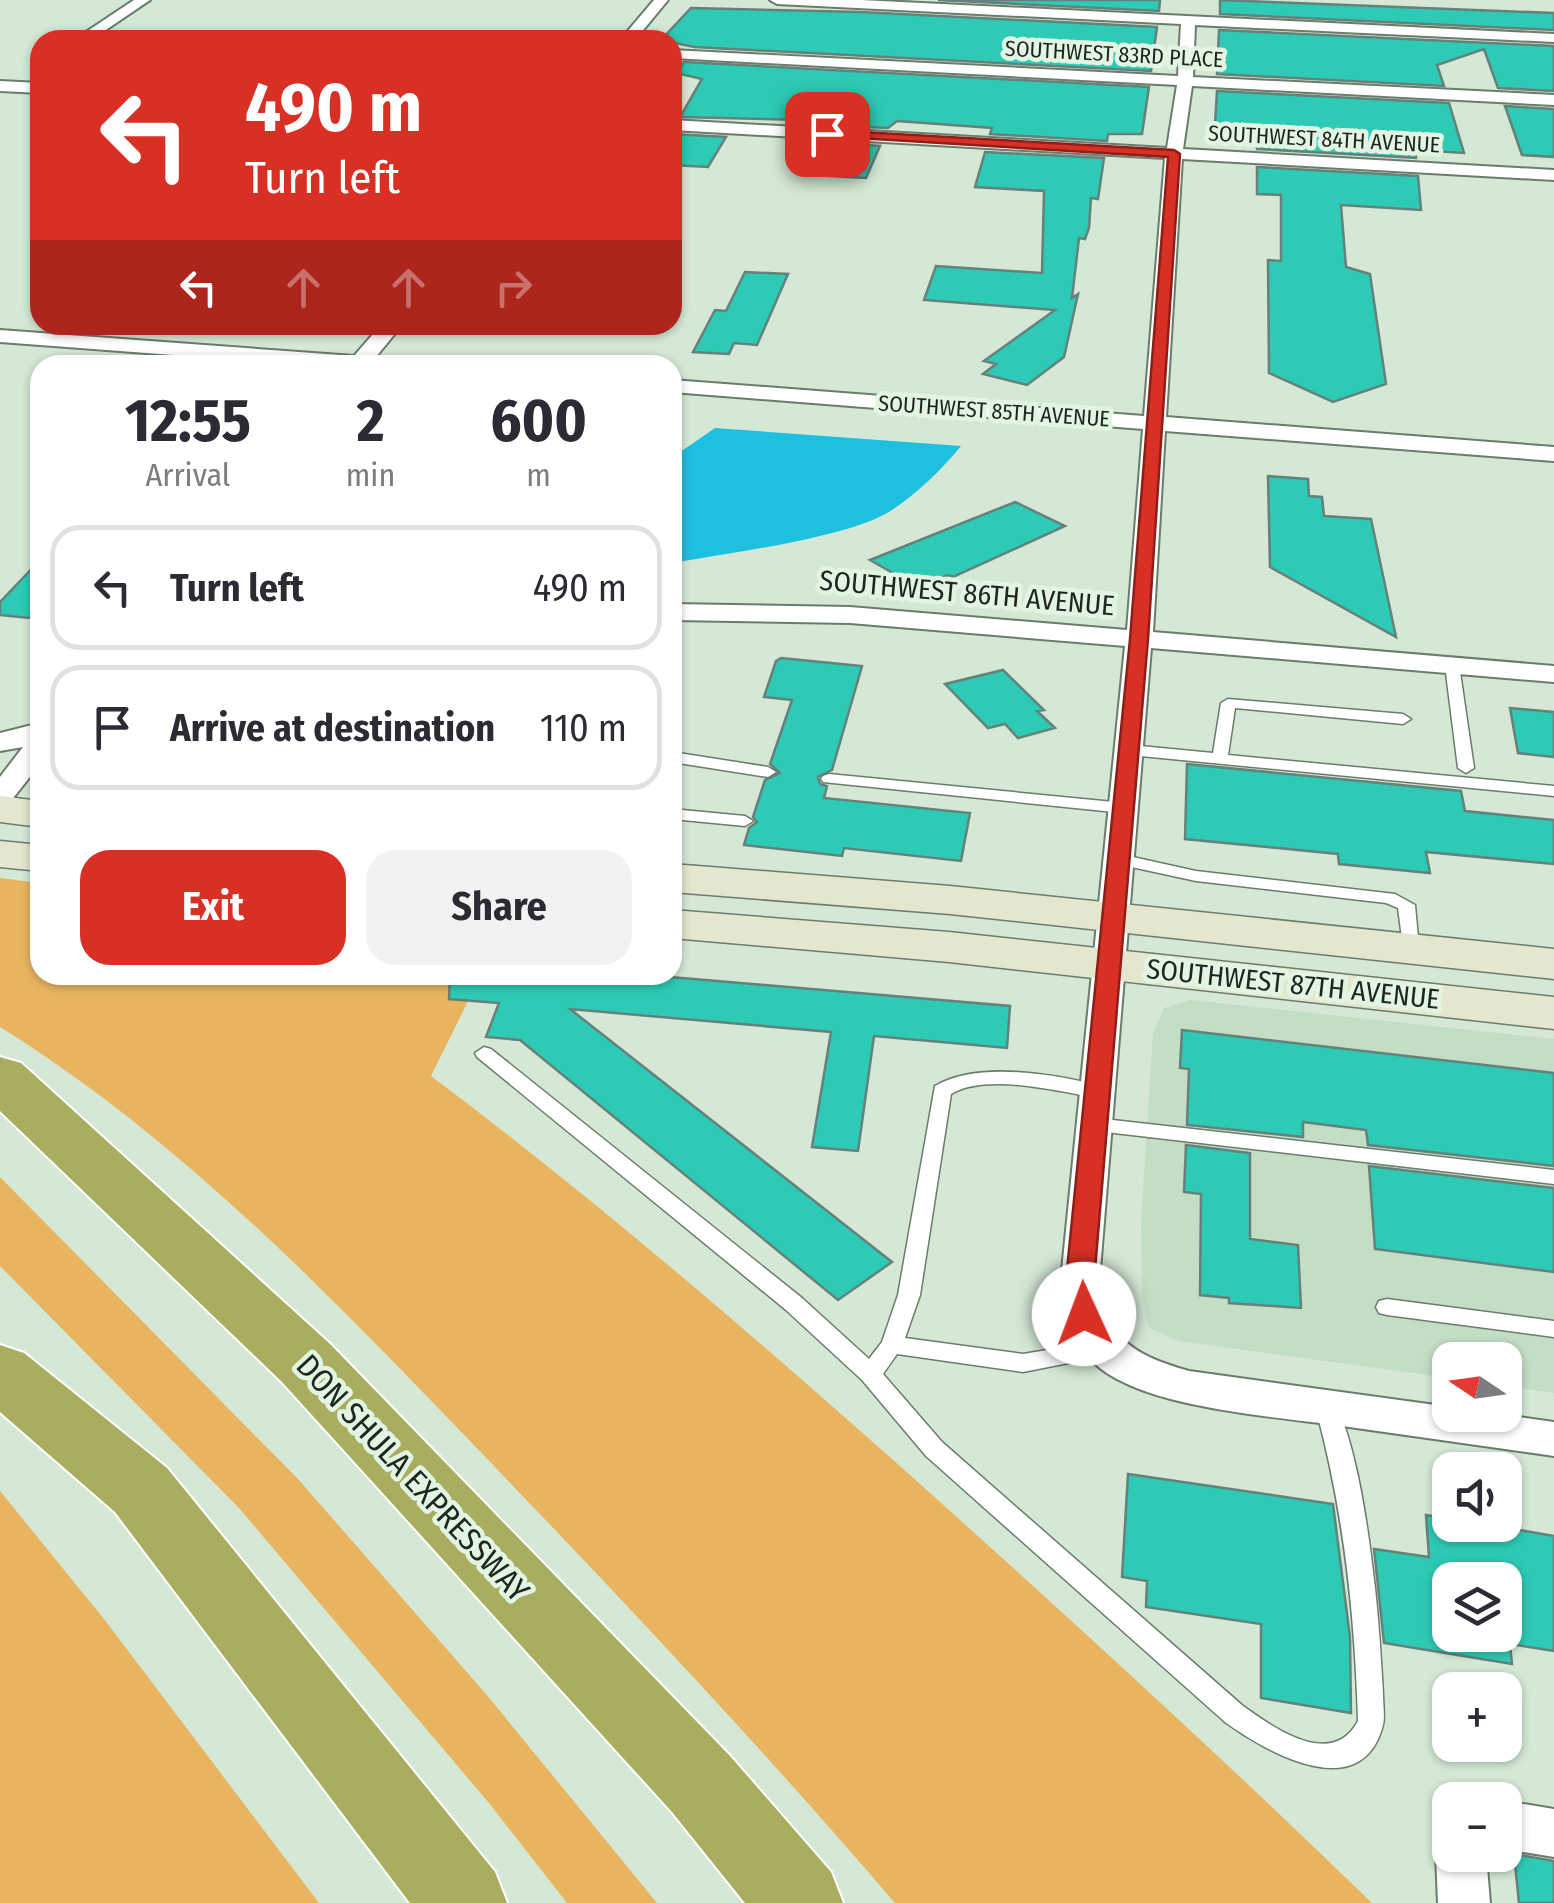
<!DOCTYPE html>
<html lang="en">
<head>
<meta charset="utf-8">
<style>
	:root { --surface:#fff; --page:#f2f2f3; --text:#2b2b33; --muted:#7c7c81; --line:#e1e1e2; --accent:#d93025 }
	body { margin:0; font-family:"Fira Sans Condensed",sans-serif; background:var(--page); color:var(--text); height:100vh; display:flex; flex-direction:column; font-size:38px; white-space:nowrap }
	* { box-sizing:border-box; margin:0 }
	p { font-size:32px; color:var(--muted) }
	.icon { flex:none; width:55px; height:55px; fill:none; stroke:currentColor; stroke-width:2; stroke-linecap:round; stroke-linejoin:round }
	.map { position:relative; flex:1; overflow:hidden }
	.sheet { position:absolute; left:30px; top:355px; width:652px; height:630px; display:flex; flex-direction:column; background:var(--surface); border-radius:30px; box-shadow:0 2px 8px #0004 }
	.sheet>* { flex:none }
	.guide { position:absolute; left:30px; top:30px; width:652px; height:305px; border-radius:30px; box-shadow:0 2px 8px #0004; background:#d93025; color:#fff; overflow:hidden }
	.needle { width:65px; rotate:283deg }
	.tools { position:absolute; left:1432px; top:1342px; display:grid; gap:20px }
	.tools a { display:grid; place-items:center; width:90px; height:90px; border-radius:20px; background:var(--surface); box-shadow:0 2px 8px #0004; font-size:50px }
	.pin { position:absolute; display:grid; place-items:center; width:85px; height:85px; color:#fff; margin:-42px; border-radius:20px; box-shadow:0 5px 15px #0006 }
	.me { position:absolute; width:110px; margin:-55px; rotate:358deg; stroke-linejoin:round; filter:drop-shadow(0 0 8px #0008) }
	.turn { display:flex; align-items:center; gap:35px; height:210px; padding:0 50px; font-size:45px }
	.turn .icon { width:130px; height:130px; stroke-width:2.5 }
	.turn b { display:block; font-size:70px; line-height:85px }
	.lanes { display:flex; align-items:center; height:95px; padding:0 50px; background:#0003; justify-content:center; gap:50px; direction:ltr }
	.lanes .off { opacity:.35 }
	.eta { display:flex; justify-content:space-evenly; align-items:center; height:170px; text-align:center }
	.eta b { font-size:60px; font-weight:700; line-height:70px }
	.primary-button { display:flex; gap:20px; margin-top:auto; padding:20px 50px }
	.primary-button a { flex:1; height:115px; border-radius:30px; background:var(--accent); color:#fff; font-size:40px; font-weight:700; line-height:115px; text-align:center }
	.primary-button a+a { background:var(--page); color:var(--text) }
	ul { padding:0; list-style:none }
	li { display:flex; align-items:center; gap:30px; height:125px; margin:0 20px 15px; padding:0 30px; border:5px solid var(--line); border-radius:30px }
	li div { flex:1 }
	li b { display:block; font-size:38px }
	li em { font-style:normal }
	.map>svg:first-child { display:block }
	.built { fill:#c4ddc5 }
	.green { fill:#e8b460 }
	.water { fill:#1ebfdf }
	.building { fill:#2dcab5; stroke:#65817b; stroke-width:2.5; fill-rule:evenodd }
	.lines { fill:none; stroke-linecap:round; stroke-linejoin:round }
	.lane-casing { stroke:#6a7c6b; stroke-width:3 }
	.street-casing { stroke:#6a7c6b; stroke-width:4 }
	.secondary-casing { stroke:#6a7c6b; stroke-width:3 }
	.highway-casing { stroke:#fff; stroke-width:4 }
	.lane { fill:#fff; fill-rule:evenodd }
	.street { fill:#fff; fill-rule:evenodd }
	.secondary { fill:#e5e6cf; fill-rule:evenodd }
	.highway { fill:#a8ad60; fill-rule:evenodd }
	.route { fill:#d93025; stroke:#8d1f18; stroke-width:2.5 }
	.labels { text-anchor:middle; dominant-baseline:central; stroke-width:9; stroke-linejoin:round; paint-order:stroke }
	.far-street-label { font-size:22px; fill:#1f261f; stroke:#e1f5e2 }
	.street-label { font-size:28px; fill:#1f261f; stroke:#e1f5e2 }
	.near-street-label { font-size:32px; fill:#1f261f; stroke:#e1f5e2 }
</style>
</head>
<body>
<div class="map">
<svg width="1554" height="1903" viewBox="0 0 1554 1903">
	<rect width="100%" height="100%" fill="#d4e8d5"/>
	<path class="built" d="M1191,1000L1554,1039V1393L1505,1386V1360H1450V1378L1179,1341L1149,1328L1142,1294L1141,1223L1153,1033L1164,1008Z"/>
	<path class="green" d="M0,878L40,883V975H481L431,1076C604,1206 768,1348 929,1492C1079,1627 1227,1762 1372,1903H895C759,1744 615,1592 470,1441C326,1291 177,1137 0,1027Z
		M0,1177L298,1479L486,1694L657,1903H567L489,1803L239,1508L0,1266Z
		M0,1491L104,1619L319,1903H0Z"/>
	<path class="water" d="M715,428L961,446C942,469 918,493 892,510C850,538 727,553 673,563V457Z"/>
	<path class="building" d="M938,0H1160L1159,11Z
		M1220,0L1554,13V30L1220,14Z
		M691,8L861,12L1157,27L1151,71L694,47L661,40Z
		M1219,30L1554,46V91L1498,88L1484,49L1437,65L1444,86L1217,74Z
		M684,62L1149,87L1142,134H1108L1107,141L990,134L992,128L897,121L888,128L840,126L842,121L680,117L702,79L676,73Z
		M1217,91L1449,103L1464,153L1415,150L1416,158L1257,149V143L1214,141Z
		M1505,106L1554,109V157L1522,155Z
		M672,134L726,137L708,167L672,165Z
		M831,143L880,146L866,178L815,175Z
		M985,152L1104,158L1098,199L1091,198L1089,228L1085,239L1079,238L1072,298L1078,294L1064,357L1027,385L983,374L996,364L984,361L1055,310L924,300L936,266L1042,273L1044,191L975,187Z
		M1257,167L1418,176L1421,210L1341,205L1346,267L1370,274L1386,384L1333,402L1269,373L1268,260L1281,261V195L1257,194Z
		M745,272L788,274L757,345L734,343L729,354L693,352L715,310L726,311Z
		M1268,476L1308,479L1309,496L1322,497L1324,516L1371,519L1396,637L1270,567Z
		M1015,502L1065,526L953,577L948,575L918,587L870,560Z
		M40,560V606L29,618L0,615V602Z
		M781,658L862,666L832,770L818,777L820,784L827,786L824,798L970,813L961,861L844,848L842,856L744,845L749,828L757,822L753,817L765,780L780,773L770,764L792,700L764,697L776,661Z
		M1003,670L1044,710L1037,711L1055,728L1018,738L1005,724L988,728L945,684Z
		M1510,708L1554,712V757L1518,753Z
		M1187,764L1461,791L1465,811L1554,820V864L1426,852L1430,873L1339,864L1338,854L1185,839Z
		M450,975H647L1010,1006L1007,1048L874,1036L858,1151L812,1147L831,1032L570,1009L892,1262L838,1300L520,1040L486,1037L499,1003L449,999Z
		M1182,1030L1554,1073V1166L1368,1145L1366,1130L1303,1122V1137L1187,1125L1189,1069L1180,1068Z
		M1186,1145L1250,1153V1239L1298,1245L1301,1308L1229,1303V1298L1200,1295L1201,1194L1184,1192Z
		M1369,1166L1554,1188V1272L1375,1249Z
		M1128,1474L1333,1504L1350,1637L1351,1713L1261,1698V1624L1146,1607L1147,1581L1122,1577Z
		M1426,1515L1450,1519V1525H1491L1554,1536V1651L1510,1644L1512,1664L1384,1643L1374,1549L1429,1557ZM1450,1580H1505V1635H1450Z
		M1514,1854L1554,1861V1903H1519Z"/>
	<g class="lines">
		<defs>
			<path id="lane" d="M1452,661L1459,665L1474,768L1466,773L1458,768L1445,665Z
				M1228,699L1403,714L1411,719L1403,724L1235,708L1228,755L1554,786V796L1130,755L1122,750L1130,745L1213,753L1221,703Z
				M672,752L768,767L776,772L768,777L672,762Z
				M829,774L1124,803L1132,808L1124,813L823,782L821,779L823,776Z
				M672,809L745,816L753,821L745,826L672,819Z
				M1119,854L1196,871L1395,894L1415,905L1419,949L1410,954L1404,953L1398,908L1386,903L1196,881L1113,863L1111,859L1113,855Z
				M484,1047L491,1049L802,1298L869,1359L882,1342L898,1295L935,1086C978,1060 1058,1075 1106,1087L1108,1092L1106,1097L1099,1098C1059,1092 987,1072 951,1094L920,1295L905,1338L1023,1354L1101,1341L1109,1343L1112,1349L1109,1355L1023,1372L897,1354L883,1374L942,1442L1243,1706C1274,1728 1332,1770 1358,1721C1355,1615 1344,1512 1316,1409L1319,1403L1327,1400L1335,1403C1358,1449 1369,1536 1375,1588C1379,1623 1381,1659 1383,1694C1383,1704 1385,1716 1383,1725C1362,1807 1266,1752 1225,1722L926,1456L862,1380L786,1310L477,1057L475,1053Z
				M1095,1118L1554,1170V1184L1088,1130L1085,1125L1088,1120Z
				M1387,1299L1554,1321V1337L1387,1315L1379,1313L1376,1307L1379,1301Z"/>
			<path id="street" d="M134,0H150L91,40H74Z
				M654,0H668L635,40H620Z
				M770,0H861L1554,34V42L1195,25L1193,77L1554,95V105L1192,86L1183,149L1554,170V180L1182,159L1166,417L1554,447V461L1165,431L1153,632L1554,666V682L1151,648L1100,1270C1105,1337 1127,1353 1189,1371L1450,1407V1415H1505L1554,1422V1456C1483,1446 1413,1436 1342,1426C1276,1416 1141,1409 1093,1362C1068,1337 1063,1303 1062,1270L1125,646L850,623L672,620V604L850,607L1127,630L1143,429L672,392V380L1144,416L1165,158L672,130V120L1167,148L1177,85L672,58V50L1178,76L1181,24L777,4Z
				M0,81L40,83V93L0,91Z
				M381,325H402L375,358L394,361L397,365H304L0,342V330L354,356Z
				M40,723V764L10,802L0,805V777L23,747L0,751V733Z
				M1505,1801L1554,1809V1857L1505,1849Z
				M1450,1835V1855H1486L1490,1903H1438L1436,1855L1443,1838Z"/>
			<path id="secondary" d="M0,796L40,801V827L0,822Z
				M0,841L40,845V871L0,867Z
				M672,864L950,886L1554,949V979L950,914L672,892Z
				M672,910L949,932L1554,997V1029L949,962L672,938Z"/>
			<path id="highway" d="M0,1057L21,1063L330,1344L730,1756L831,1872L843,1903H745L672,1812L282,1382L0,1111Z
				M0,1345L24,1353L167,1468L495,1872L507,1903H410L115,1512L0,1412Z"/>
		</defs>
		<use href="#lane" class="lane-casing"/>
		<use href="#street" class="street-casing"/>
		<use href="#secondary" class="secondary-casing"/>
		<use href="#highway" class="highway-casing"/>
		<use href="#lane" class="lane"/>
		<use href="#street" class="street"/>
		<use href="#secondary" class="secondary"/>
		<use href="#highway" class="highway"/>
	</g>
	<path class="route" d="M827,130L1174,150L1180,154L1148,639L1095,1270L1097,1314L1093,1322L1084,1325L1074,1322L1070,1314L1067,1270L1130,639L1168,157L823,136Z"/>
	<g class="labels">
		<g class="far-street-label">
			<text transform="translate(1114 54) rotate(3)">SOUTHWEST 83RD PLACE</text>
			<text transform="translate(1324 139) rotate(3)">SOUTHWEST 84TH AVENUE</text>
			<text transform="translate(994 411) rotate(4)">SOUTHWEST 85TH AVENUE</text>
		</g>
		<g class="street-label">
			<text transform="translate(967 593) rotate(5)">SOUTHWEST 86TH AVENUE</text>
			<text transform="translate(1293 984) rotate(6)">SOUTHWEST 87TH AVENUE</text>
		</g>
		<g class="near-street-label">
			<text transform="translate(413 1478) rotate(47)">DON SHULA EXPRESSWAY</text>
		</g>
	</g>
</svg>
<div class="tools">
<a><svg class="needle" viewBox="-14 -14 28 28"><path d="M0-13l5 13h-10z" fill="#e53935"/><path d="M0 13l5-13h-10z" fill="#7c7c81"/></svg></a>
<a><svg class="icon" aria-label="sound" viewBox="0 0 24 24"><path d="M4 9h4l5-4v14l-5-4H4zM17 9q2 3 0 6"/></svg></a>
<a><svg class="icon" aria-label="layers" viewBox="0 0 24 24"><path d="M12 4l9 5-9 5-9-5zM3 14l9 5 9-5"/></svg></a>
<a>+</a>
<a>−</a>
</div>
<div class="pin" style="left:827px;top:134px;background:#d93025"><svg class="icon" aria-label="arrive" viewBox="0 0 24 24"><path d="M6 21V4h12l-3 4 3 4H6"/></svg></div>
<svg class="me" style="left:1084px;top:1314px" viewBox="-20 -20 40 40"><circle r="19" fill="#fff"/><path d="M0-13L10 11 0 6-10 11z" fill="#d93025"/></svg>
<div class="guide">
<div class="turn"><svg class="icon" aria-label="left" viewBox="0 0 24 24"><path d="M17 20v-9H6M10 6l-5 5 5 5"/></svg><div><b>490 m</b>Turn left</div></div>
<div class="lanes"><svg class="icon" aria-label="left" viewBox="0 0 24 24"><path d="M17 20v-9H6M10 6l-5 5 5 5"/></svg><svg class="icon off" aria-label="ahead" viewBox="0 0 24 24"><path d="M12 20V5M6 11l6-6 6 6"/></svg><svg class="icon off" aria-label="ahead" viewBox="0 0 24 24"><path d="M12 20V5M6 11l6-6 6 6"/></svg><svg class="icon off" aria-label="right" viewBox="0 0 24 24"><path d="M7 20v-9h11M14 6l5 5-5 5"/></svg></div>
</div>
<section class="sheet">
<div class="eta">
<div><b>12:55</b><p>Arrival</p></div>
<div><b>2</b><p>min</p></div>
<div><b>600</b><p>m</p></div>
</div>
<ul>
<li><svg class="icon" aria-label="left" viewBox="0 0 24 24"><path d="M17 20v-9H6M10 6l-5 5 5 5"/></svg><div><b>Turn left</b></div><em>490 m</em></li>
<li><svg class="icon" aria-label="arrive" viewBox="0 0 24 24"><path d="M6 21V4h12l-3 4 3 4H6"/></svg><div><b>Arrive at destination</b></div><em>110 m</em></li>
</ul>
<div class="primary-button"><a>Exit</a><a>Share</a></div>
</section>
</div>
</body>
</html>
